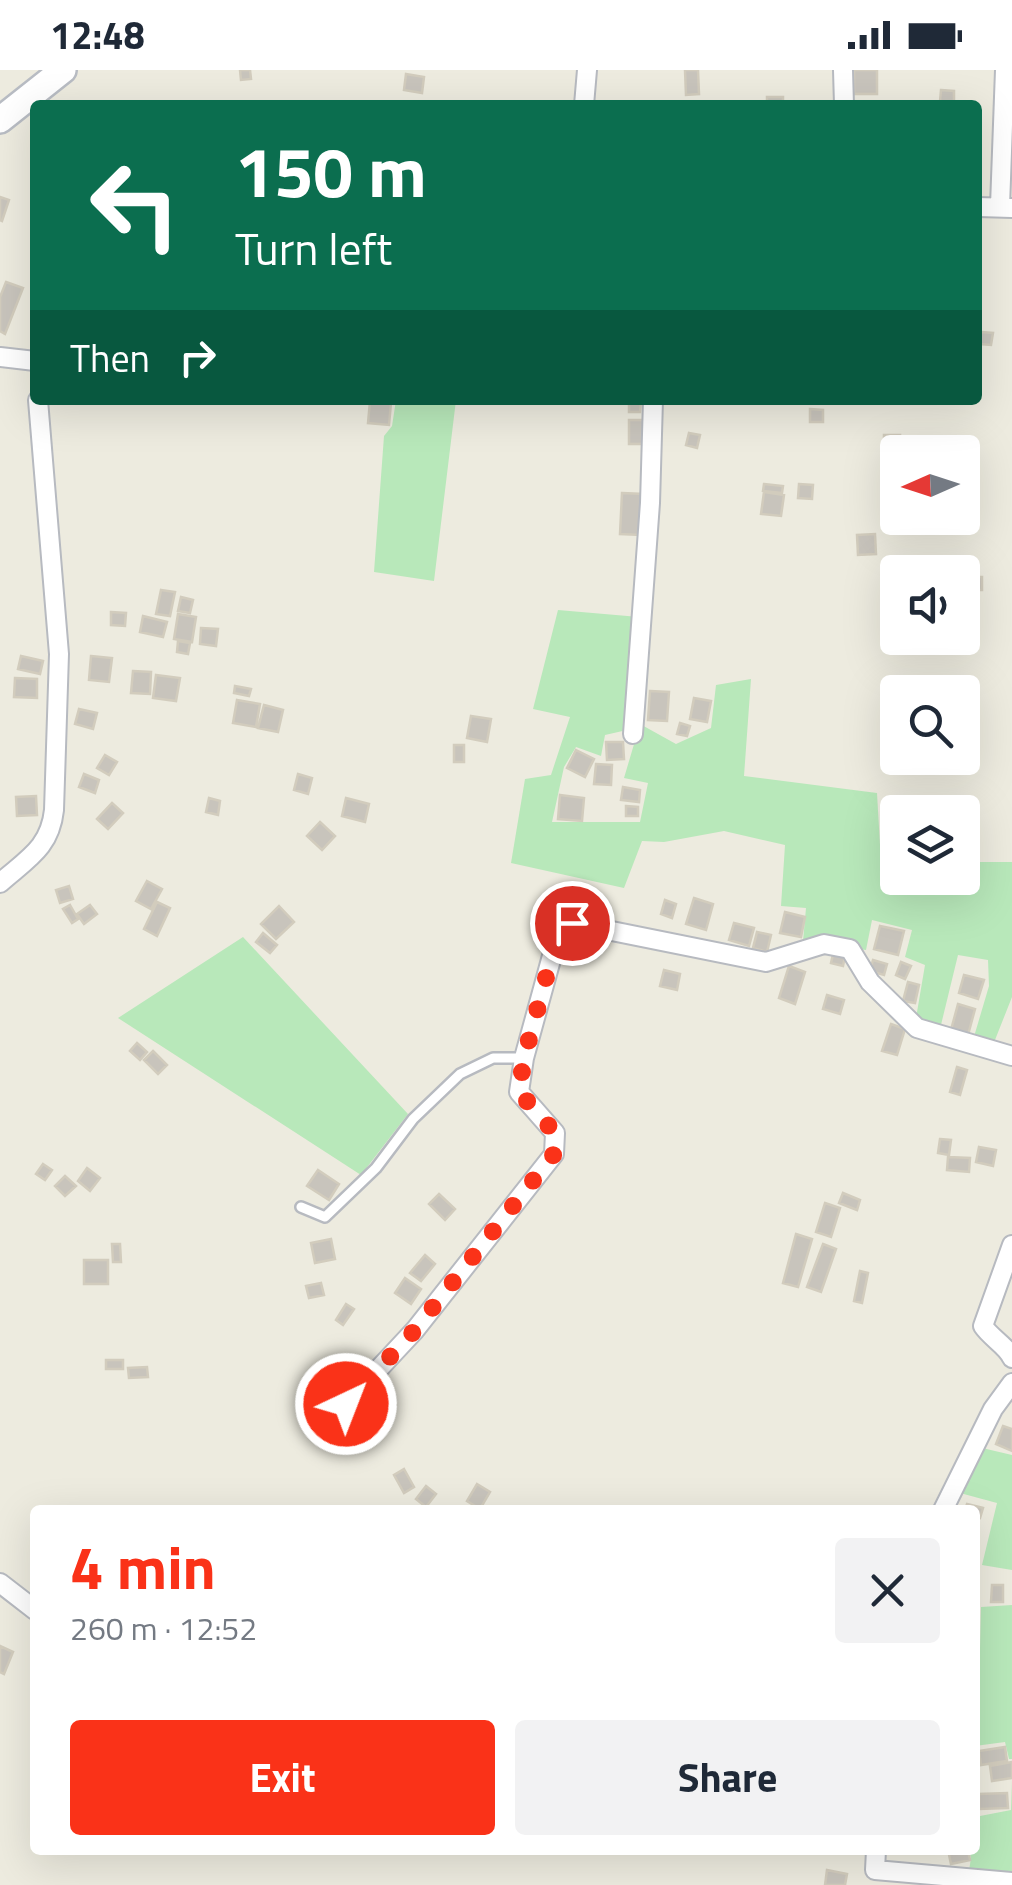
<!DOCTYPE html>
<html lang="en">
<head>
<meta charset="utf-8">
<style>
	:root { --surface:#fff; --page:#f2f2f3; --text:#1f2937; --muted:#747a83; --accent:#fa3218 }
	body { margin:0; font-family:"Titillium Web",sans-serif; background:var(--page); color:var(--text); height:100vh; display:flex; flex-direction:column; font-size:38px; white-space:nowrap }
	* { box-sizing:border-box; margin:0 }
	p { font-size:32px; color:var(--muted) }
	.icon { flex:none; width:55px; height:55px; fill:none; stroke:currentColor; stroke-width:2; stroke-linecap:round; stroke-linejoin:round }
	.map { position:relative; flex:1; overflow:hidden }
	.details { position:absolute; left:30px; top:1435px; width:950px; height:350px; display:flex; flex-direction:column; background:var(--surface); border-radius:10px; box-shadow:0 10px 40px #0002 }
	.details>* { flex:none }
	.banner { position:absolute; left:30px; top:30px; width:952px; height:305px; border-radius:10px; box-shadow:0 10px 40px #0002; background:#0b6e4f; color:#fff; overflow:hidden }
	.needle { width:65px; rotate:267deg }
	.fabs { position:absolute; left:880px; top:365px; display:grid; gap:20px }
	.fabs a { display:grid; place-items:center; width:100px; height:100px; border-radius:10px; background:var(--surface); box-shadow:0 10px 40px #0002; font-size:50px }
	.pin { position:absolute; display:grid; place-items:center; width:85px; height:85px; color:#fff; margin:-42px; border:5px solid #fff; border-radius:50%; box-shadow:0 2px 10px #0007 }
	.me { position:absolute; width:110px; margin:-55px; rotate:43deg; stroke-linejoin:round; filter:drop-shadow(0 0 8px #0008) }
	.turn { display:flex; align-items:center; gap:35px; height:210px; padding:0 40px; font-size:45px }
	.turn .icon { width:130px; height:130px; stroke-width:2.5 }
	.turn b { display:block; font-size:70px; line-height:85px }
	.then { display:flex; align-items:center; height:95px; padding:0 40px; background:#0003; gap:20px; font-size:38px }
	.round { display:grid; place-items:center; flex:none; width:105px; height:105px; border-radius:10px; background:var(--page) }
	.overview { display:flex; align-items:center; justify-content:space-between; height:170px; padding:0 40px }
	h1 { font-size:60px; font-weight:700; line-height:75px; color:var(--accent) }
	.button { display:flex; gap:20px; margin-top:auto; padding:20px 40px }
	.button a { flex:1; height:115px; border-radius:10px; background:var(--accent); color:#fff; font-size:40px; font-weight:700; line-height:115px; text-align:center }
	.button a+a { background:var(--page); color:var(--text) }
	.status { display:flex; justify-content:space-between; align-items:center; height:70px; padding:0 50px; background:var(--surface); direction:ltr }
	.status svg { height:28px; fill:currentColor }
	.map>svg:first-child { display:block }
	.green { fill:#b8e8ba }
	.building { fill:#c8c4bc; stroke:#d2ccbd; stroke-width:2.5 }
	.lines { fill:none; stroke-linecap:round; stroke-linejoin:round }
	.lane-casing { stroke:#b7bac0; stroke-width:14 }
	.street-casing { stroke:#b7bac0; stroke-width:22 }
	.secondary-casing { stroke:#b8bcc3; stroke-width:30 }
	.lane { stroke:#fff; stroke-width:9 }
	.street { stroke:#fff; stroke-width:18 }
	.secondary { stroke:#fff; stroke-width:25 }
	.route { stroke:#fa3218; stroke-width:18; stroke-dasharray:0 32.4 }
</style>
</head>
<body>
<div class="status"><b>12:48</b><svg viewBox="0 0 49 12"><path d="M0 12V9h3v3zM5 12V6h3v6zM10 12V3h3v9zM15 12V0h3v12zM26 1h20v11H26zM47 4h2v5h-2z"/></svg></div>
<div class="map">
<svg width="1012" height="1815" viewBox="0 0 1012 1815">
	<rect width="100%" height="100%" fill="#edebdf"/>
	<path class="green" d="M396,330H456L434,511L374,502L384,366L392,356Z
		M558,540L639,547L627,660L605,665L601,686L576,677L564,697L552,752H640L648,713L624,708L640,654L676,674L711,658L716,615L751,609L744,706L877,723L881,792L897,793L898,808H962L963,792H1012V927L993,975L973,970L989,916L988,890L958,885L940,959L916,948L925,895L905,887L912,860L872,850L866,880L803,871L806,838L781,836L785,775L724,761L664,772L642,771L624,818L511,793L525,709L551,705L570,647L533,639Z
		M243,867L408,1044L361,1105L118,948Z
		M978,1377L1012,1385V1500L982,1495L997,1433L960,1423Z
		M1012,1535V1689H1009L1005,1672L975,1676V1593L980,1578L981,1537Z
		M1012,1710V1809L968,1807L971,1788L969,1780H975V1747L1011,1740Z"/>
	<path class="building" d="M240,0H250L251,9L241,10Z
		M685,0H698L699,24L686,25Z
		M854,0H877V24H854Z
		M406,4L424,7L422,23L404,20Z
		M941,20L954,21V33L940,32Z
		M767,27H783V35H767Z
		M0,127L9,130L2,151L0,150Z
		M6,212L23,218L5,264L0,261V227Z
		M981,262L993,263L991,275L980,274Z
		M629,330H641L640,342H629Z
		M370,331L391,333L389,355L368,353Z
		M810,339L823,340V352H810Z
		M629,350H648V374H629Z
		M689,363L700,365L697,378L686,375Z
		M884,365H900L898,391L884,390Z
		M764,414L783,416L782,423L763,421Z
		M799,414L813,415L812,429L798,428Z
		M764,422L784,425L781,446L761,444Z
		M622,423L644,424L641,465L620,464Z
		M875,464L876,484L858,485L857,465Z
		M919,487L939,490L938,502H917Z
		M966,507H982V520H966Z
		M161,520L175,522L170,546L156,544Z
		M181,527L193,530L190,543L178,541Z
		M111,542L126,543L125,556L111,555Z
		M178,544L196,547L192,572L174,569Z
		M143,546L167,552L163,567L140,562Z
		M201,558L218,559L216,576L200,574Z
		M178,571L190,573L188,584L177,582Z
		M21,586L43,591L40,604L18,599Z
		M91,586L112,588L109,612L89,610Z
		M133,601L151,602L150,624L131,623Z
		M156,605L180,608L176,631L153,628Z
		M920,607L935,608L934,622H919Z
		M15,608L37,609V628L14,627Z
		M235,616L251,619L249,626L234,623Z
		M650,621L669,622L667,651L648,650Z
		M694,628L711,631L707,652L690,649Z
		M237,630L260,634L256,657L233,653Z
		M264,635L283,640L278,662L258,658Z
		M79,639L97,643L93,659L75,654Z
		M471,646L491,649L487,672L467,668Z
		M680,653L690,656L687,666L677,664Z
		M606,672H623L624,689L607,690Z
		M454,675H464V692H454Z
		M576,680L594,689L585,707L567,698Z
		M105,685L117,692L109,705L97,698Z
		M596,694L612,695L611,715L594,714Z
		M84,704L99,710L95,723L79,717Z
		M298,704L312,708L308,724L294,720Z
		M623,717L640,720L639,732L621,730Z
		M560,725L584,728L582,751L558,749Z
		M36,726L37,745L17,746L16,727Z
		M209,728L220,731L218,745L206,742Z
		M346,728L369,734L365,752L342,746Z
		M112,733L123,743L108,759L97,749Z
		M626,736L638,737V746H626Z
		M320,752L335,766L322,780L307,766Z
		M147,811L162,819L151,839L136,831Z
		M69,816L73,829L60,833L56,820Z
		M694,828L713,834L706,860L686,854Z
		M665,830L676,834L672,848L661,844Z
		M157,832L170,838L157,866L144,859Z
		M70,835L78,849L72,853L63,839Z
		M90,835L97,844L84,854L77,844Z
		M279,836L294,852L276,869L261,854Z
		M785,842L805,847L801,867L780,863Z
		M734,853L754,858L749,876L729,870Z
		M880,856L904,861L898,885L874,879Z
		M757,862L771,865L767,882L753,878Z
		M263,863L277,875L270,883L256,872Z
		M833,884L845,886L843,896L831,893Z
		M873,890L887,894L884,905L870,901Z
		M901,892L911,896L905,909L896,905Z
		M789,896L805,902L795,934L779,928Z
		M664,900L680,904L677,920L660,916Z
		M964,905L984,910L978,929L959,923Z
		M908,912L919,915L915,933L903,931Z
		M827,925L844,930L840,944L823,939Z
		M958,934L975,939L968,965L951,960Z
		M891,954L905,959L897,985L882,981Z
		M137,973L147,982L140,990L130,981Z
		M153,981L167,995L158,1004L144,990Z
		M957,997L967,1000L960,1025L950,1022Z
		M940,1069L951,1070L949,1085L938,1083Z
		M979,1077L996,1080L993,1096L976,1092Z
		M948,1087L970,1088L969,1102L947,1100Z
		M43,1094L52,1100L45,1110L36,1104Z
		M87,1098L100,1108L90,1121L78,1111Z
		M318,1100L339,1114L329,1130L307,1116Z
		M65,1106L76,1116L65,1126L55,1116Z
		M843,1123L860,1130L857,1140L839,1133Z
		M439,1124L455,1139L445,1150L429,1134Z
		M825,1133L840,1138L831,1167L816,1162Z
		M796,1164L812,1169L798,1217L783,1213Z
		M331,1169L335,1189L315,1193L311,1173Z
		M112,1174H120L121,1192H113Z
		M823,1174L836,1179L821,1222L807,1217Z
		M425,1185L435,1194L421,1211L410,1203Z
		M84,1190H108V1214H84Z
		M860,1201L868,1203L862,1233L854,1231Z
		M405,1208L421,1219L411,1234L395,1223Z
		M321,1213L324,1225L309,1228L306,1216Z
		M346,1234L354,1239L343,1255L336,1250Z
		M106,1290H123V1299H106Z
		M147,1297L148,1307L129,1308L128,1298Z
		M385,1327L396,1335L386,1350L375,1343Z
		M1003,1356L1012,1359V1381L996,1374Z
		M404,1399L414,1417L404,1423L394,1405Z
		M477,1414L490,1422L480,1439L467,1431Z
		M426,1416L436,1424L426,1437L416,1429Z
		M967,1434L983,1438L980,1448L975,1447V1440H965Z
		M992,1515H1003V1532H991Z
		M0,1576L13,1582L4,1604L0,1602Z
		M1005,1677L1007,1691L981,1695L979,1681Z
		M1012,1692V1708L992,1711L990,1696Z
		M1007,1723L1008,1738L979,1739V1724Z
		M948,1780H968L970,1790L951,1794Z
		M827,1800L847,1804L845,1815H825Z"/>
	<g class="lines">
		<defs>
			<path id="lane" d="M301,1137L325,1147L376,1098L413,1049L460,1004L493,988H524"/>
			<path id="street" d="M843,0L844,35
				M584,35L587,0
				M1000,136L1005,0
				M978,137L1012,138
				M0,287L35,291
				M633,664L650,433L653,330
				M0,813C27,789 50,778 54,740L59,584L38,330
				M1012,1175L983,1256C991,1268 1007,1276 1012,1288
				M346,1334L415,1260L554,1084L555,1063L519,1022L524,988L558,864L572,853L766,892L824,874L850,879L870,912L917,958L1012,986
				M943,1440L993,1339L1012,1313
				M0,1513L35,1540
				M876,1780L875,1800L1012,1812"/>
			<path id="secondary" d="M0,50L63,0"/>
		</defs>
		<use href="#lane" class="lane-casing"/>
		<use href="#street" class="street-casing"/>
		<use href="#secondary" class="secondary-casing"/>
		<use href="#lane" class="lane"/>
		<use href="#street" class="street"/>
		<use href="#secondary" class="secondary"/>
	</g>
	<g class="lines">
		<path class="route" d="M346,1334L415,1260L554,1084L555,1063L519,1022L524,988L558,864L572,853"/>
	</g>
</svg>
<div class="fabs">
<a><svg class="needle" viewBox="-14 -14 28 28"><path d="M0-13l5 13h-10z" fill="#e53935"/><path d="M0 13l5-13h-10z" fill="#747a83"/></svg></a>
<a><svg class="icon" aria-label="sound" viewBox="0 0 24 24"><path d="M4 9h4l5-4v14l-5-4H4zM17 9q2 3 0 6"/></svg></a>
<a><svg class="icon" aria-label="search" viewBox="0 0 24 24"><circle cx="10" cy="10" r="6"/><path d="M15 15l6 6"/></svg></a>
<a><svg class="icon" aria-label="layers" viewBox="0 0 24 24"><path d="M12 4l9 5-9 5-9-5zM3 14l9 5 9-5"/></svg></a>
</div>
<div class="pin" style="left:572px;top:853px;background:#d93025"><svg class="icon" aria-label="arrive" viewBox="0 0 24 24"><path d="M6 21V4h12l-3 4 3 4H6"/></svg></div>
<svg class="me" style="left:346px;top:1334px" viewBox="-20 -20 40 40"><circle r="17" fill="#fa3218" stroke="#fff" stroke-width="3"/><path d="M0-11L8 9 0 5-8 9z" fill="#fff"/></svg>
<div class="banner">
<div class="turn"><svg class="icon" aria-label="left" viewBox="0 0 24 24"><path d="M17 20v-9H6M10 6l-5 5 5 5"/></svg><div><b>150 m</b>Turn left</div></div>
<div class="then">Then<svg class="icon" aria-label="right" viewBox="0 0 24 24"><path d="M7 20v-9h11M14 6l5 5-5 5"/></svg></div>
</div>
<section class="details">
<div class="overview"><div><h1>4 min</h1><p>260 m · 12:52</p></div><a class="round"><svg class="icon" aria-label="close" viewBox="0 0 24 24"><path d="M6 6l12 12M18 6L6 18"/></svg></a></div>
<div class="button"><a>Exit</a><a>Share</a></div>
</section>
</div>
</body>
</html>
